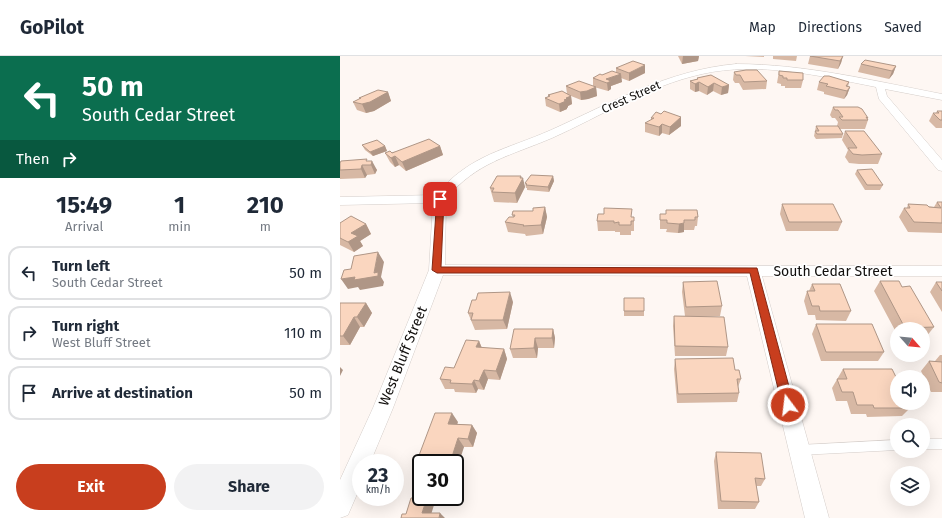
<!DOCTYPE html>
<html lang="en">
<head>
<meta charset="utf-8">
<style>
	:root { --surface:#fff; --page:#f2f2f3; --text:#1f2937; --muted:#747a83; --line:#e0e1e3; --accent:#c83e1e }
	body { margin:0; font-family:"Fira Sans",sans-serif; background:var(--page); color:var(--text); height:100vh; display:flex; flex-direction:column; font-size:15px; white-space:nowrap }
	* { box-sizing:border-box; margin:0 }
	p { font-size:13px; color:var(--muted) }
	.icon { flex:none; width:22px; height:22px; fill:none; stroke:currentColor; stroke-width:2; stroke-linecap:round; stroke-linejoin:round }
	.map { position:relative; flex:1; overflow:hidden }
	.details { display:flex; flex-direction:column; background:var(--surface); width:340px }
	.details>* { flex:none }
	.guide { background:#0b6e4f; color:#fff; overflow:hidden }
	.needle { width:26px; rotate:117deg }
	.tools { position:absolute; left:550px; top:266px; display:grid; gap:8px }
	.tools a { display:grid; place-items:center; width:40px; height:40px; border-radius:50%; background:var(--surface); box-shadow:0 4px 16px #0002; font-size:20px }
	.speed { position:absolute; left:12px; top:398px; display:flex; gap:8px; font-size:20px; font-weight:700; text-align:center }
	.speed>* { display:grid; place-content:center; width:52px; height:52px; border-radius:50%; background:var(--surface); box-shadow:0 4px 16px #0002; line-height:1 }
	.speed small { font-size:10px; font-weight:400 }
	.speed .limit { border:2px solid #111; border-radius:6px; background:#fff; color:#111 }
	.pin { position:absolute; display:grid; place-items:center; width:34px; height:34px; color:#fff; margin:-17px; border-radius:8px; box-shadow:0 2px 6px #0006 }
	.me { position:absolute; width:44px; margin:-22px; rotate:345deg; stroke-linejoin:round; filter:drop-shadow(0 0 3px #0008) }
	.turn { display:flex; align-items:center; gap:14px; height:84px; padding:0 16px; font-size:18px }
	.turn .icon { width:52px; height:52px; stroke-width:2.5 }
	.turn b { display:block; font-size:28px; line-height:34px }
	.then { display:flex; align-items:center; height:38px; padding:0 16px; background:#0003; gap:8px; font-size:15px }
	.eta { display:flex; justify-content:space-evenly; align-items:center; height:68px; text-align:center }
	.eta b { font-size:24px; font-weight:700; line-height:28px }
	.button { display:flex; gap:8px; margin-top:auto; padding:8px 16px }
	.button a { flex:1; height:46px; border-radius:24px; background:var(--accent); color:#fff; font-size:16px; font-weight:700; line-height:46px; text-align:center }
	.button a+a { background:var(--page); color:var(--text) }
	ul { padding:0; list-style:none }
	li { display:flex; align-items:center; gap:12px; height:54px; margin:0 8px 6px; padding:0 8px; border:2px solid var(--line); border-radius:12px }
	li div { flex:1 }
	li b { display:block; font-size:15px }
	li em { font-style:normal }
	header { display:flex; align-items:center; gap:24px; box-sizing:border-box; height:56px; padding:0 20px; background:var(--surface); border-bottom:1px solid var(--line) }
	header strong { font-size:19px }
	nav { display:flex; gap:22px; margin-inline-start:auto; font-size:14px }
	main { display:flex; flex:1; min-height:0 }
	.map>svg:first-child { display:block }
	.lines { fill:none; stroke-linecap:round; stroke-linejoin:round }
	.lane-casing { stroke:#d4cdc9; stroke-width:1 }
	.street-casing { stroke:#d4cdc9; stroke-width:1 }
	.lane { fill:#fff; fill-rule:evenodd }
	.street { fill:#fff; fill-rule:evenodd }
	.wall { fill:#d7b8a4 }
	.shaded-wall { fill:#af9686 }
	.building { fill:#fad6bf; stroke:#af9686 }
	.route { fill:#c83e1e; stroke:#822814 }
	.labels { text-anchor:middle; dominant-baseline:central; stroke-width:3.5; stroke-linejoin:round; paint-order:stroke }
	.far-street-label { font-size:12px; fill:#100e0c; stroke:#fff }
	.street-label { font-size:14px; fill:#100e0c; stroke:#fff }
</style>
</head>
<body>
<header>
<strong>GoPilot</strong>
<nav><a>Map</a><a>Directions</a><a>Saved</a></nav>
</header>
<main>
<section class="details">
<div class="guide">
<div class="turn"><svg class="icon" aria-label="left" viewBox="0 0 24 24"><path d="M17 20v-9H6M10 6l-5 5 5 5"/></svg><div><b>50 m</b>South Cedar Street</div></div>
<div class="then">Then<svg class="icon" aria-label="right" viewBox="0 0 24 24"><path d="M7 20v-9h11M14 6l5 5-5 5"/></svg></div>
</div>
<div class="eta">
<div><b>15:49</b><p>Arrival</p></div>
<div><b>1</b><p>min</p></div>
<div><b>210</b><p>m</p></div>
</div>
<ul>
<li><svg class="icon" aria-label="left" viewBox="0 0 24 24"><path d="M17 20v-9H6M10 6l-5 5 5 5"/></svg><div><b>Turn left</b><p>South Cedar Street</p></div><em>50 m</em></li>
<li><svg class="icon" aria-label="right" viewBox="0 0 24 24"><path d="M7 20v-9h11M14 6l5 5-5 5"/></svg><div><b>Turn right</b><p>West Bluff Street</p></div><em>110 m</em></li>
<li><svg class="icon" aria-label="arrive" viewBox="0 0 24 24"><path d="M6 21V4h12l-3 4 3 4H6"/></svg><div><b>Arrive at destination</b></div><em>50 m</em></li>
</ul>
<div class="button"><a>Exit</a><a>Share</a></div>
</section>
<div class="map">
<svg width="602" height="462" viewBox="0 0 602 462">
	<rect width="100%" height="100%" fill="#fef7f3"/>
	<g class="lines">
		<defs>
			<path id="lane" d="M583,383H602V393H583Z
				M557,384V394L460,399L456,398L455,394L456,390L460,389Z"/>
			<path id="street" d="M396,8C465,8 534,25 602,38V44L545,33L547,40L602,104V115L598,114L539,43L536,31C480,20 419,5 362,18C308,30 261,60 212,82C170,100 136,106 106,143L105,209L602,210V220H422L489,462H465L407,220L103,219L53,352L30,407H21V429L8,459L0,462V424L33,352L89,214L93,147L0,149V141L96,139C130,98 166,94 211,74C271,47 328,14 396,8Z"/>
		</defs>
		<use href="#lane" class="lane-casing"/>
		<use href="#street" class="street-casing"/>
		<use href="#lane" class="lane"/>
		<use href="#street" class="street"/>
	</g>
	<path class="wall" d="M338,0H359L358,5L342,8Z
		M405,0H424V1Z
		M433,0H457L456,5L433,3Z
		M470,0H503L501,7L498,13L468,8Z
		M521,8L556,10L553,18L549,23L518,16Z
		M276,12L305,17L289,25L281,22L282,26L271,30V33L268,35L254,31H256L257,40L248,43L241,44L231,40L232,48L228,50V51L227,52V53L220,56L206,50L205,42L208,41V39L227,38L226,30H253V22L262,19L276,16Z
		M439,15L463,24L461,32H445V30H441V28L437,27Z
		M394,16L427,25L426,33L403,34L399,27H395L393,24Z
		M357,22L389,29L388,37L381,39L373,35L367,39L359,35L355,36L350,33V25L357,23Z
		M479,26H509L508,31H510L507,39L504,43L484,38V36L477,34Z
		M48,36L51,45L34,55L26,57L17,54L13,46L20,43L19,42Z
		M493,51L528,62L527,64H528L525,73H500L503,78L502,82L476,83L474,80L476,70H497L498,66L495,62H492L490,59Z
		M597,55H602V72H596L589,65L593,57H596Z
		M321,58L341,61V70L329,79L322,77L319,80L305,76V67L311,64V62Z
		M505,75L542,98L538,108H519L509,107L505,101L508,94L502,84Z
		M22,89L45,90L47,95L33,100L25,94Z
		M100,90L103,99L66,115L59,109L55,111L50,106L45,97Z
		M29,105L37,114L35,118L27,119L25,122L0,123V107Z
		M517,114L543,129L540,134H525L515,118Z
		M213,120L214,125L209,136L187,134V132H186L185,127Z
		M182,122L185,131L177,147L154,146L150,132Z
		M597,146H602V177L568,176L559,161L564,152H567L568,148L594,151Z
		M442,148L502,166L498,175H446L440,158Z
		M205,151L207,161L203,178L186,180L185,178L168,176L165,166L173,161L172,159L193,155Z
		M326,154L358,161L357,170H355L354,174H344V176L338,177L326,176L327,173H320V158H326Z
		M292,161H294V175H291V179H280V176H275V175H258L257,165Z
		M0,167L26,168L31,178L20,185L23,190L14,196L0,189Z
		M540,225L562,231L594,271L586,281H583V273H557V278L534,235Z
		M343,226L382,250L380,260L352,261L388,291L386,300H335L333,270L334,260H345L342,236Z
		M596,226H602V256L590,236Z
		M472,228L511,255L506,265L476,264L475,259H468L464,245L467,235H469Z
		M304,242V260H284V255Z
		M173,246L167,273L135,274L128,257Z
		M0,247H26L32,257L24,271H20L10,289H0Z
		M476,268L544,296L538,305H481L472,278Z
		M213,273L215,282L214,292H198L197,302H173L170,293Z
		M139,285L142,292L164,293L167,303L160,324L148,323L144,334L138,333L136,337L115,336L114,333H105L100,323L114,312Z
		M600,299H602V336H591L581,315L589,305H595Z
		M335,303L395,314L401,323L398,331L399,337L397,346L337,347L334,313Z
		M503,313L570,352L562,360L527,361L526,358H511L507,345H496L492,332Z
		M118,366L117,368L132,369L137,377L133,391H124L115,407H81V417L75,410Z
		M376,396L425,423L421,430H416L419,446L415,453H378L374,405Z"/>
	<path class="shaded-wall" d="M343,0H359L358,5L342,8Z
		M503,0L501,7L498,13L500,5Z
		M305,9V17L289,25V17Z
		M556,10L553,18L549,23L552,15Z
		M281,18L282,26L271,30V33L268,35L267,27L266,23Z
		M359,26V35L355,36V28Z
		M374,27L373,35L367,39L368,31Z
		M389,29L388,37L381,39L382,31Z
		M256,31L257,40L248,43L241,44L240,36Z
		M510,31L507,39L504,43L507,35Z
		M48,36L51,45L34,55L26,57L22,48Z
		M231,40L232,48L228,50V51L227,52V53L220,56L219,48L224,44L226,42Z
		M341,61V70L329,79L330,71Z
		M322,68V77L319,80V71Z
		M45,90L47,95L33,100L30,96Z
		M100,90L103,99L66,115L62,106Z
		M55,100L59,109L55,111L51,102Z
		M32,105L37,114L35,118L31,109Z
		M22,109L27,119L25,122L21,113Z
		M181,120L182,123L183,122L185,131L177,147L175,137Z
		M213,120L214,125L209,136L208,131Z
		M205,151L207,161L203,178L201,169Z
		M344,167V176L338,177L339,168Z
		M26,168L31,178L20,185L23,190L14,196L8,186L11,177Z
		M38,196L44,206L41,221L44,226L43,230L20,234L18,231L8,233L1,223L34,217Z
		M170,236L173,246L167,273L163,264Z
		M26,247L32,257L24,271L17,261Z
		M14,261L20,271L10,289L3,280Z
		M213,273L215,282L214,292L212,282Z
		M195,282L198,292L197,302L194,292Z
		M139,285L143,295L136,291Z
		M164,293L167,303L160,324L156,315Z
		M0,311L3,314L0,320Z
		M144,314L148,323L144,334L139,325Z
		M134,324L138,333L136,337L132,328Z
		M112,357L118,366L114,377L108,368Z
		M132,369L137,377L133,391L128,383Z
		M118,382L124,391L115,419V407H110Z
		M87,442L94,449L90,462L82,457Z
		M100,457L105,462H99Z"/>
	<path class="building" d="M470,0H503L500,5Z
		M525,4L556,10L552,15L521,8Z
		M293,5L305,9L289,17L276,12Z
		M406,14H417L427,25L404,26L400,19H396L394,16Z
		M272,15L281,18L266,23L271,25L267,27L253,22L260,18L262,19Z
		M439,15L463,17V24H447V22H443V20L439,19Z
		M371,19L389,29L382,31L374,27L368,31L359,26L355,28L350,25L358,23L357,22Z
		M484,20H489L509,26L506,30L510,31L507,35L486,30L488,28L479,26Z
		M239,25L256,31L247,35L240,36L226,30Z
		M38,34L48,36L30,46L22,48L13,46L21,42H19Z
		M222,35L231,40L226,42L227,43L224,44L226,45L219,48L205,42L210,40L208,39Z
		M493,51H518L522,53L528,62L526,61L528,64H502L499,61H503L498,54H495Z
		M324,55L341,61L330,71L322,68L319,71L305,67L314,62H311L316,56L321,58Z
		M597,55H602V64H600L593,57H599Z
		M476,70H498L503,78H477L475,75H479Z
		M505,75H524L542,98L522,99L513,98L508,92H517Z
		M89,83L100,90L62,106L55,100L51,102L45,97L50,95L52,97Z
		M37,84L45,90L30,96L22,89Z
		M27,103L26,105H32L31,109H22L21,113L0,114V107L1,105Z
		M532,113L543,129H527L517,114Z
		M191,119L213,120L208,131L186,129L187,128L185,127Z
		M157,120H181L180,122H183L175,137L152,136L154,132H150Z
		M597,146H602V167L574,166L564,152H570L568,148L587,149L589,151L601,152Z
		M442,148H493L502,166H449Z
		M205,151L201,169L183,170L184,169L165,166L169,161H174L175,159H172L173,155H193V152Z
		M264,152L292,153L291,161H294V165H291V169H279V166L274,167V165H257L258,158H264Z
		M326,154H357L358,161H355V164H344V167L339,168L327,167V164H320V158H326Z
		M11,160L26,168L11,177L18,180L8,186L0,182V167Z
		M38,196L34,217L38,216V220L14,224L15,221L1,223L4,214L11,213L14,200Z
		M377,225L382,250L346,251L343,226Z
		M540,225H559L562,231L570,230L594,271L565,272Z
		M596,226H602V235Z
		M472,228H500L511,255H480L479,250H472L467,235H475Z
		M170,236L163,264H131L133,257H128L132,244H136L138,237Z
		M284,242H304V255H284Z
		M0,247H26L17,261H14L3,280H0Z
		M334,260L384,261L388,291L335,290Z
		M476,268H532L544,296H486Z
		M174,273H213L212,282H195L194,292L170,293Z
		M126,284L139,285L136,291L164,293L156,315L144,314L139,325L134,324L132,328L110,327L111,324L100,323L105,311L114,312Z
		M393,302L395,314H399L401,323H397L399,337L338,338L335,303Z
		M589,305L602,306V327L599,326Z
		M503,313H552L557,323V347H568L570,352H534L533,349H517L513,336H502L497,323H507Z
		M95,357H112L108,368L132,369L128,383L118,382L110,407H81V410H75Z
		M376,396L421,397L425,423L415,422L419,446L381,445Z
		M71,442H87L82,457H100L99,462H61L62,458H66Z"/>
	<path class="route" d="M97,141L104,143L101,211L417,212L454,349L452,352L448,354L444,352L442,349L410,217H97L92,214Z"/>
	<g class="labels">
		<g class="far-street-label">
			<text transform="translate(291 41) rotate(-24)">Crest Street</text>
		</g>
		<g class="street-label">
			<text x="493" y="215">South Cedar Street</text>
			<text transform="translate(63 300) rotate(-68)">West Bluff Street</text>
		</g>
	</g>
</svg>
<div class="tools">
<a><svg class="needle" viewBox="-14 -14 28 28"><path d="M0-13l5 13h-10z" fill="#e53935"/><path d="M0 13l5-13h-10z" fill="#747a83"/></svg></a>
<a><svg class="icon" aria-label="sound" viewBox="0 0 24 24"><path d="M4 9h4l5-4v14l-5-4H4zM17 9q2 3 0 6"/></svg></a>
<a><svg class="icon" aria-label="search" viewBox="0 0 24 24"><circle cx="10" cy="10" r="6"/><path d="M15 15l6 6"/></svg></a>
<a><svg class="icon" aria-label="layers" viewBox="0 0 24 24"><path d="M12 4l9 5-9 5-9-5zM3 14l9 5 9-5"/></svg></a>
</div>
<div class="speed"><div>23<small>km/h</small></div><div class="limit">30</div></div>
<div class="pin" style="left:100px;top:143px;background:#d93025"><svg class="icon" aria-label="arrive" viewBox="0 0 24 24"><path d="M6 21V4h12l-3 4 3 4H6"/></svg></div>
<svg class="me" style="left:448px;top:349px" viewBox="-20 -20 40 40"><circle r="17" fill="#c83e1e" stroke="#fff" stroke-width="3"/><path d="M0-11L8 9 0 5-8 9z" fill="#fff"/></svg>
</div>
</main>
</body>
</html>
